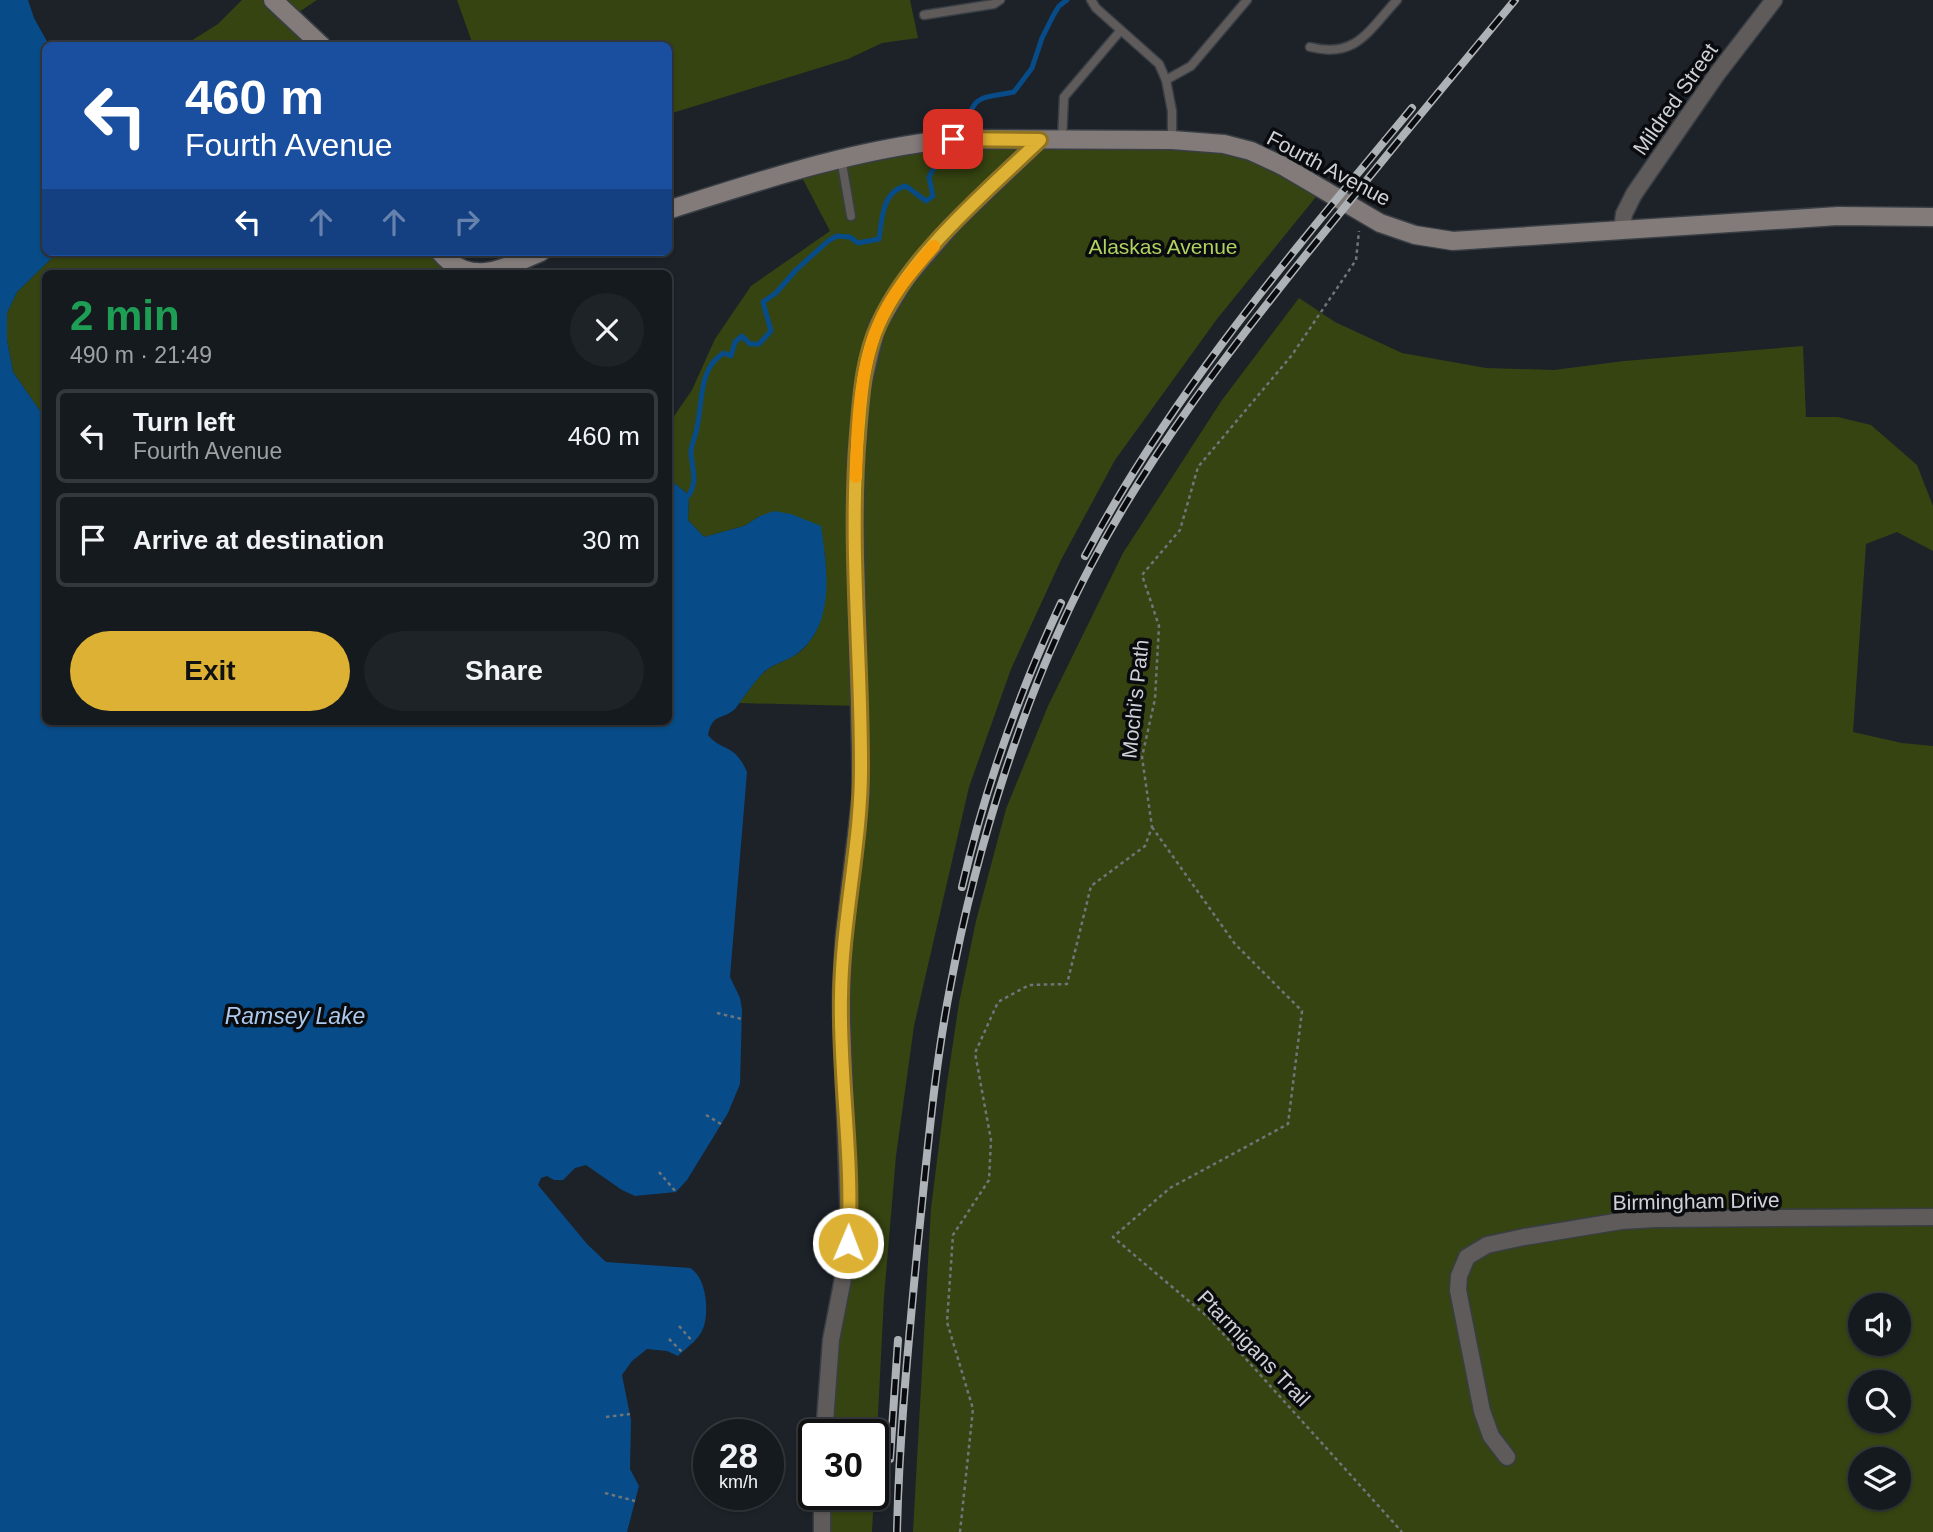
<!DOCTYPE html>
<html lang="en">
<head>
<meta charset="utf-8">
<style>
	:root { --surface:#151a1e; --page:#1e2327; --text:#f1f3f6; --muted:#9da1a4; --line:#34383c; --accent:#ddb133 }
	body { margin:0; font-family:Helvetica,sans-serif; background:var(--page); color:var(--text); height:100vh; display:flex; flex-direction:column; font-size:26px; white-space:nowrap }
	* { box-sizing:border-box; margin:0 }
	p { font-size:23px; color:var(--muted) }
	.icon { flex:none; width:38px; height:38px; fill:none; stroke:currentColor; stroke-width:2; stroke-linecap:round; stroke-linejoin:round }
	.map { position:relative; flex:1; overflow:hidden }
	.panel { position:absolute; left:42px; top:270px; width:630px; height:455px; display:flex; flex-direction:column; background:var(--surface); border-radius:10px; box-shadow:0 2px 5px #0004,0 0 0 2px var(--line) }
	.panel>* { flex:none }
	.hud { position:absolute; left:42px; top:42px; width:630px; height:214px; border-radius:10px; box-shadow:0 2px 5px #0004,0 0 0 2px var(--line); background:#1a4fa0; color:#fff; overflow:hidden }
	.buttons { position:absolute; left:1848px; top:1293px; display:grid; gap:14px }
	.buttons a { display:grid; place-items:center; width:63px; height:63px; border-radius:50%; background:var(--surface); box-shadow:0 2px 5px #0004,0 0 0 2px var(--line); font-size:35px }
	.speed { position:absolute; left:693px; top:1419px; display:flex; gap:14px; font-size:35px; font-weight:700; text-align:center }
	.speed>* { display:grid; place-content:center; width:91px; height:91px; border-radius:50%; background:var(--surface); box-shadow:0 2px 5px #0004,0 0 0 2px var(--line); line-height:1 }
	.speed small { font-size:18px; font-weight:400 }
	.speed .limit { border:4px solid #111; border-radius:10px; background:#fff; color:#111 }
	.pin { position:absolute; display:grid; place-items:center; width:60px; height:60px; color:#fff; margin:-30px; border-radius:14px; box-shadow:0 4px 10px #0006 }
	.me { position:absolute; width:77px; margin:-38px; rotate:1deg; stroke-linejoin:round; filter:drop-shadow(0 0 5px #0008) }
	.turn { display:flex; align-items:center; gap:24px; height:147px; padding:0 28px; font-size:32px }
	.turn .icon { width:91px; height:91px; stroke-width:2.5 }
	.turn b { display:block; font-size:49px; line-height:60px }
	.lanes { display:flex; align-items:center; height:66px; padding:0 28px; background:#0003; justify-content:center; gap:35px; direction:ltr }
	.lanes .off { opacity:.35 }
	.round { display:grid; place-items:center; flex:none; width:74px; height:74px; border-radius:37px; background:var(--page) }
	.overview { display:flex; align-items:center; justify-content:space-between; height:119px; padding:0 28px }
	h1 { font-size:42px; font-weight:700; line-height:52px; color:#1e9e55 }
	.primary-button { display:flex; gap:14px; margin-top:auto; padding:14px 28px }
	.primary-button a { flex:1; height:80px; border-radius:42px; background:var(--accent); color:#111; font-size:28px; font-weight:700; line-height:80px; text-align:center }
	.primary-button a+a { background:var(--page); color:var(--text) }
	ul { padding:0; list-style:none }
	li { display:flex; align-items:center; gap:21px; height:94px; margin:0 14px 10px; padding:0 14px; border:4px solid var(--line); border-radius:10px }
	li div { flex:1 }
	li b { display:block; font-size:26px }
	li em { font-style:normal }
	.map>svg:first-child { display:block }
	.green { fill:#364411; fill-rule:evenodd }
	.water { fill:#074c88 }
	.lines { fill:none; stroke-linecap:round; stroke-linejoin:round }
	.stream { stroke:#074c88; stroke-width:5 }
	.lane-casing { stroke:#383e44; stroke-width:11 }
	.street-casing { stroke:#383e44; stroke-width:19 }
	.secondary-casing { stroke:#383e44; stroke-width:21 }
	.path { stroke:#70757a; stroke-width:2.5; stroke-dasharray:3.5 3.5; stroke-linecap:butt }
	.lane { stroke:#5f5b5a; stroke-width:8 }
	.street { stroke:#5f5b5a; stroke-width:16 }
	.secondary { stroke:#827b7a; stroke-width:18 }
	.rail-casing { stroke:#adb2b6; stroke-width:8 }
	.rail { stroke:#090b0e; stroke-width:5; stroke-dasharray:16; stroke-linecap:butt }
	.route-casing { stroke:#907321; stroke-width:18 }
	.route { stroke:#ddb133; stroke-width:12 }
	.slow { stroke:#f59e0b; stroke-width:12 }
	.labels { text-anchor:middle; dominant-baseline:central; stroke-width:7; stroke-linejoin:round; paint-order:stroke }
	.street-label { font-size:21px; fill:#ced2d6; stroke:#090b0e }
	.park-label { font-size:21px; fill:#b0d25f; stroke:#090b0e }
	.water-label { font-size:23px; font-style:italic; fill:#accaed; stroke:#090b0e }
</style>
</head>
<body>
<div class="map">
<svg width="1933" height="1532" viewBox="0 0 1933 1532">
	<rect width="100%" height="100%" fill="#1c2228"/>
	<path class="green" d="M242,0H317L293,16L324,45L183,46L218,24Z
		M457,0H910L918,38L882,43L848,59L669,114L668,46L473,45Z
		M1203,140L1324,187L1217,319L1115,460L1061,560L1011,669L969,787L914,1026L896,1156L884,1297L872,1532H821V1495L873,1494V1435H823L846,1258L842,1080L858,706L739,703C748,692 757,677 768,669C777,663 788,660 797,654C829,630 826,588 825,553L760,516L744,526L704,537L688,520L689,495L669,479L668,425L692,390L715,339L751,286L830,231L797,168L899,145Z
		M58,252H442L458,273H46L45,418L13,372L7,340V313L17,292Z
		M1299,298L1335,322L1402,353L1486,368L1554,370L1624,361L1803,346L1806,417H1838L1871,425L1917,465L1933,506V551L1897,532L1866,544L1853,732L1902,743L1933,746V1532H913L931,1208L946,1090L959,1003L976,921L1006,809L1048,706L1123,553L1222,400ZM1860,1306H1899V1344H1860ZM1860,1382H1899V1421H1860ZM1860,1460H1899V1498H1860Z"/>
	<path class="water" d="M0,0H28L34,18L49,45L46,46V252H58L17,292L7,313V340L13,372L45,418L46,721H668L669,479L689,495L688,520L704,537L744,526L760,516L774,511L791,514L821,526C827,568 836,623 798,653C789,660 775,663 765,671C754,682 744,697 735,709C721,721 713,712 708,735C723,753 734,742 747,772L730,977L740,998L742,1009L740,1084L728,1113L687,1180L676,1192L635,1196L622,1190L586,1165L575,1168L563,1180H554L547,1176L541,1178L538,1185L587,1244L606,1262L690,1268C707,1277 710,1315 702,1331C697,1341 686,1348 678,1356L667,1351L647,1349L632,1361L622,1375L631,1420L630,1469L639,1486L627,1532H0Z"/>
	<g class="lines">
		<path class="stream" d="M963,132C977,93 974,100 1014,92L1032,68L1042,38L1053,16L1059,6L1067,0
			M689,495C698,479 692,470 691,453C691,444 696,436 697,427C703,402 698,368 724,353L731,356L735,342L742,336L750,344H759L771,331L763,302L776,293L796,270L828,241L837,236L850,237L858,243L879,239C882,219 882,191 906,186L926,201L933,196L929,177L935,166L953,167L959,158"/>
		<defs>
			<path id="lane" d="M1091,0L1096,8L1159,64L1166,80L1172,111V140
				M924,15L994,4L1000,0
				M1310,47C1356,59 1369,30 1397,0
				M1166,80L1191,66L1247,0
				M1062,139L1064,97L1121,30
				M841,158L851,216"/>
			<path id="street" d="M1622,230L1624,214L1634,194L1717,74L1774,0
				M824,1435L831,1340L847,1258L849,1228L841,994L844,936L861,793L855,520L856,457L862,389L877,327L906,279L954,223L1040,140
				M1507,1457L1491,1436L1482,1411L1458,1290L1459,1276L1467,1257L1487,1245L1524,1237L1621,1221L1655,1219L1933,1217
				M822,1494V1532"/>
			<path id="secondary" d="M273,0L322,46
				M668,210C762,180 855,149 953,139L1172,140L1224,144L1251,151L1283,166L1380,223L1415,235L1453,241L1838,216L1933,217
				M440,252C471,289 505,267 541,252"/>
		</defs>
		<use href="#lane" class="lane-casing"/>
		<use href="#street" class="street-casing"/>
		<use href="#secondary" class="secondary-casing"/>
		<path class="path" d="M1152,827L1235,944L1302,1011L1288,1124L1170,1188L1113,1237L1209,1318L1402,1532
			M717,1013L742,1019
			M706,1115L721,1124
			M659,1172L676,1192
			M679,1326L693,1342
			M669,1339L682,1352
			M606,1417L630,1414
			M605,1493L635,1501
			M960,1532L973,1409L947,1322L953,1235L989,1180L991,1140L975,1053L998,1002L1029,985L1067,984L1091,886L1145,846L1152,827L1142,757L1155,699L1159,626L1142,575L1180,530L1198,467L1292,355L1356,260L1359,231"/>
		<use href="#lane" class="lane"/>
		<use href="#street" class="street"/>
		<use href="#secondary" class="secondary"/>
		<defs>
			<path id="rail" d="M1085,556C1173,391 1293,252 1412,108
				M962,887C985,788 1018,695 1061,603
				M890,1459L898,1340
				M897,1532C899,1435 909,1338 918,1242C927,1157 934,1071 950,988C976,848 1024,693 1090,567C1150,453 1228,352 1309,251C1377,167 1446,83 1515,0"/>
		</defs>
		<use href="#rail" class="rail-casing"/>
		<use href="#rail" class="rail"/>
	</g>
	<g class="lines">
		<defs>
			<path id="route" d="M848,1243C854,1161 839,1078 841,996C842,918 862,841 861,762C861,653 849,543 858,434C861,398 863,358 879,324C910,255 986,192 1040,140L953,139"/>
		</defs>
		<use href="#route" class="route-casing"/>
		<use href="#route" class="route"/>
		<path class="slow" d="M856,477C857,428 859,372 878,326C890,296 912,271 934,246"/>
	</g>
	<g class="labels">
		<g class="street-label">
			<text transform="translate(1675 99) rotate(-55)">Mildred Street</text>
			<text transform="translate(1329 168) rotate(28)">Fourth Avenue</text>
			<text transform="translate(1135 699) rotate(-84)">Mochi's Path</text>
			<text transform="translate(1696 1201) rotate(-1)">Birmingham Drive</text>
			<text transform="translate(1254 1348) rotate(46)">Ptarmigans Trail</text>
		</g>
		<g class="park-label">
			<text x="1163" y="246">Alaskas Avenue</text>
		</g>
		<g class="water-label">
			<text x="295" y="1016">Ramsey Lake</text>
		</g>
	</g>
</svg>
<div class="buttons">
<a><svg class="icon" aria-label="sound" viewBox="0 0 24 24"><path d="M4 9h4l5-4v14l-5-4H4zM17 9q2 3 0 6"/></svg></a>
<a><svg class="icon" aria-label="search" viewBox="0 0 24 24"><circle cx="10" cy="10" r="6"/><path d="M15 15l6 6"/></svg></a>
<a><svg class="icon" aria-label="layers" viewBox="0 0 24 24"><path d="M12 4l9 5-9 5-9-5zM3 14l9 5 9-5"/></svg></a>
</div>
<div class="speed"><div>28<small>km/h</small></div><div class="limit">30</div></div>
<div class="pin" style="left:953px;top:139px;background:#d93025"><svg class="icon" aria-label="arrive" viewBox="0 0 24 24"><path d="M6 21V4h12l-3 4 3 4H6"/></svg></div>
<svg class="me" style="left:848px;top:1243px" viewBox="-20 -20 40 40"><circle r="17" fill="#ddb133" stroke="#fff" stroke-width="3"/><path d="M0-11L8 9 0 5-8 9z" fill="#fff"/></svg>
<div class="hud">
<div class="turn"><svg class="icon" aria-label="left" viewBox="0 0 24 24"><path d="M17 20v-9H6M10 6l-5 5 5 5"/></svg><div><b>460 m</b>Fourth Avenue</div></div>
<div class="lanes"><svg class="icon" aria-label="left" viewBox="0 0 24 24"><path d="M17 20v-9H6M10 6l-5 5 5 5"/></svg><svg class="icon off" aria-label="ahead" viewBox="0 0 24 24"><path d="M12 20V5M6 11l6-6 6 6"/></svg><svg class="icon off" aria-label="ahead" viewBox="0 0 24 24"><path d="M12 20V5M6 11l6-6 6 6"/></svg><svg class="icon off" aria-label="right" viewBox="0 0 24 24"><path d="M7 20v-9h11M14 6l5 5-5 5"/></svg></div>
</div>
<section class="panel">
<div class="overview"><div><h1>2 min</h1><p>490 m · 21:49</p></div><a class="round"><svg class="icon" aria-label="close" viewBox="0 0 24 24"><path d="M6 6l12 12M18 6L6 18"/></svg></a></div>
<ul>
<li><svg class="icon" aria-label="left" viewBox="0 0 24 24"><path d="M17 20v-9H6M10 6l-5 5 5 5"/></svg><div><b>Turn left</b><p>Fourth Avenue</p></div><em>460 m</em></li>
<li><svg class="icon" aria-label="arrive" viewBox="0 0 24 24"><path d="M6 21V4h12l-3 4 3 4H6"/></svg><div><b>Arrive at destination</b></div><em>30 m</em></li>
</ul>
<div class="primary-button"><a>Exit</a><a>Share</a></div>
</section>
</div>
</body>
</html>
